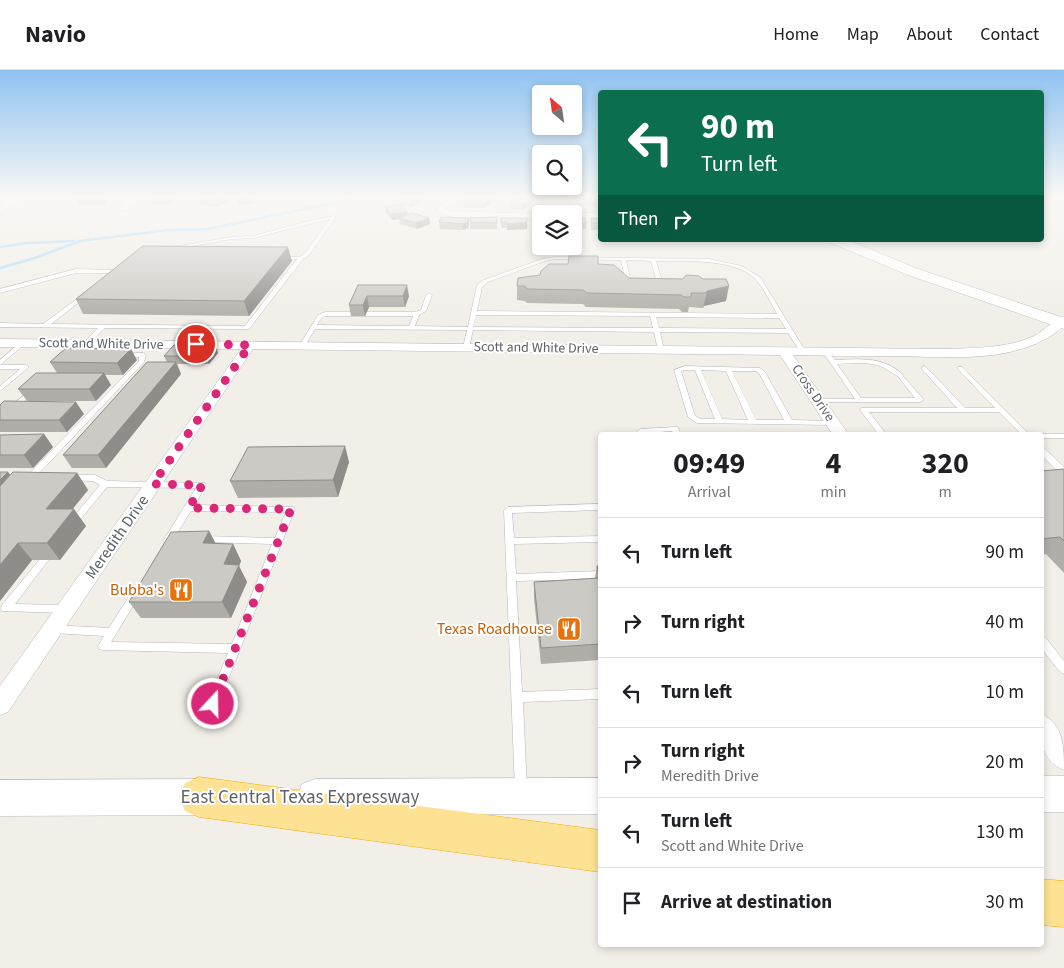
<!DOCTYPE html>
<html lang="en">
<head>
<meta charset="utf-8">
<style>
	:root { --surface:#fff; --page:#f6f6f6; --text:#202124; --muted:#757577; --line:#e0e0e0 }
	body { margin:0; font-family:"Source Sans 3",sans-serif; background:var(--page); color:var(--text); height:100vh; display:flex; flex-direction:column; font-size:19px; white-space:nowrap }
	* { box-sizing:border-box; margin:0 }
	p { font-size:16px; color:var(--muted) }
	.icon { flex:none; width:28px; height:28px; fill:none; stroke:currentColor; stroke-width:2; stroke-linecap:round; stroke-linejoin:round }
	.map { position:relative; flex:1; overflow:hidden }
	.details { position:absolute; left:598px; top:362px; width:446px; height:515px; display:flex; flex-direction:column; background:var(--surface); border-radius:5px; box-shadow:0 2px 8px #0003 }
	.details>* { flex:none }
	.hud { position:absolute; left:598px; top:20px; width:446px; height:152px; border-radius:5px; box-shadow:0 2px 8px #0003; background:#0b6e4f; color:#fff; overflow:hidden }
	.needle { width:32px; rotate:331deg }
	.tools { position:absolute; left:532px; top:15px; display:grid; gap:10px }
	.tools a { display:grid; place-items:center; width:50px; height:50px; border-radius:5px; background:var(--surface); box-shadow:0 2px 8px #0003; font-size:25px }
	.pin { position:absolute; display:grid; place-items:center; width:42px; height:42px; color:#fff; margin:-21px; border:2px solid #fff; border-radius:50%; box-shadow:0 1px 5px #0007 }
	.me { position:absolute; width:55px; margin:-28px; rotate:21deg; stroke-linejoin:round; filter:drop-shadow(0 0 4px #0008) }
	.turn { display:flex; align-items:center; gap:18px; height:105px; padding:0 20px; font-size:22px }
	.turn .icon { width:65px; height:65px; stroke-width:2.5 }
	.turn b { display:block; font-size:35px; line-height:42px }
	.then { display:flex; align-items:center; height:48px; padding:0 20px; background:#0003; gap:10px; font-size:19px }
	.eta { display:flex; justify-content:space-evenly; align-items:center; height:85px; text-align:center }
	.eta b { font-size:30px; font-weight:700; line-height:35px }
	ul { padding:0; list-style:none }
	li { display:flex; align-items:center; gap:15px; height:70px; padding:0 20px; border-top:1px solid var(--line) }
	li div { flex:1 }
	li b { display:block; font-size:19px }
	li em { font-style:normal }
	header { display:flex; align-items:center; gap:30px; box-sizing:border-box; height:70px; padding:0 25px; background:var(--surface); border-bottom:1px solid var(--line) }
	header strong { font-size:24px }
	nav { display:flex; gap:28px; margin-inline-start:auto; font-size:18px }
	.map>svg:first-child { display:block }
	.lines { fill:none; stroke-linecap:round; stroke-linejoin:round }
	.stream { stroke:#aadaff; stroke-width:2.5 }
	.lane-casing { stroke:#b5b8bc; stroke-width:1 }
	.street-casing { stroke:#b5b8bc; stroke-width:1 }
	.secondary-casing { stroke:#b6babf; stroke-width:1 }
	.highway-casing { stroke:#f9ab00; stroke-width:1 }
	.lane { fill:#fff; fill-rule:evenodd }
	.street { fill:#fff; fill-rule:evenodd }
	.secondary { fill:#fff; fill-rule:evenodd }
	.highway { fill:#fde293; fill-rule:evenodd }
	.wall { fill:#afaea9 }
	.shaded-wall { fill:#8f8d8a }
	.building { fill:#cccac5; stroke:#8f8d8a }
	.route { stroke:#db2777; stroke-width:9; stroke-dasharray:0 16.2 }
	.labels { text-anchor:middle; dominant-baseline:central; stroke-width:4; stroke-linejoin:round; paint-order:stroke }
	.far-street-label { font-size:14px; fill:#5f6368; stroke:#fff }
	.street-label { font-size:16px; fill:#5f6368; stroke:#fff }
	.food-label { font-size:16px; fill:#c56008; stroke:#fff; text-anchor:end }
	.near-street-label { font-size:19px; fill:#5f6368; stroke:#fff }
</style>
</head>
<body>
<header>
<strong>Navio</strong>
<nav><a>Home</a><a>Map</a><a>About</a><a>Contact</a></nav>
</header>
<div class="map">
<svg width="1064" height="898" viewBox="0 0 1064 898">
	<rect width="100%" height="100%" fill="#f1efe8"/>
	<g class="lines">
		<path class="stream" d="M0,177L27,173L74,171
			M0,198L38,187L80,171L169,160L208,159L357,128"/>
		<defs>
			<path id="lane" d="M334,146L336,147L309,185L303,189L249,259L105,258L88,275L86,276L83,274L98,258L0,257V253L43,254L85,223L87,224V226L51,254L245,256L297,189H278V187H300L305,183L330,149L253,168L232,169L174,179L172,178V177L232,167L253,166L309,151Z
				M555,187L709,189L742,196L760,207L806,282L801,283L788,263L660,262L664,280L661,282L658,280L654,262L473,260L469,278L466,280L463,278L467,260L315,259L304,277L299,276L318,245L325,242H415L421,240L426,225L429,223L432,225L426,241L419,245L415,256L468,257L477,215L484,210L542,189ZM555,189L621,190L626,214L629,216L636,214L631,212L626,190L651,191L657,212L652,213L651,214L654,216L663,214L656,191C682,191 739,188 757,211C765,221 771,233 777,244L477,241L482,217L488,212L545,191ZM476,245L650,246L653,258L473,257ZM326,246H413L409,256L317,255L322,247ZM656,247L779,248L786,259L659,258Z
				M76,199L115,200L118,202L109,208L106,206L109,203H76L0,223V219Z
				M21,272L26,273L0,295V290Z
				M826,280L828,281L835,290C859,289 883,286 902,304L903,306L924,330L920,332H816L814,331L818,329H855L823,282ZM860,293C882,294 882,297 899,307L900,309L915,328H861L837,294Z
				M143,283L146,285L144,292L30,413H24L23,411L24,409L139,291V287H123L121,286V284Z
				M0,295H26L29,297L0,321V316L20,299H0Z
				M685,296L760,298L765,302L792,350L833,351L837,353L833,355L697,353L688,347L674,300ZM685,300H695L715,349H701L695,346L681,301ZM701,300L726,301L748,350L722,349ZM732,301H756L759,303L784,350H756Z
				M924,296L926,297L965,338H995L957,298L958,297H962L1030,365H1022L999,342H869L887,365H879L860,340L861,338H957L922,299V297Z
				M33,318L36,320L35,321L3,351H0V345Z
				M675,357H678L681,365H673L672,361L646,363L647,365H639L637,361L641,359Z
				M1041,364H1064V368H1041V365H1038Z
				M1041,378H1044L1064,397V405L1061,404L1041,385Z
				M70,405H95L107,411L205,413L206,415L195,435L294,437L295,439L217,638L213,639L209,638L207,634L228,583L103,580L99,579L98,576L104,566L52,563L48,562L47,559L48,556L52,555L109,558L133,520L136,519L139,520L141,523L111,572L232,574L272,474L202,472L197,469L202,466L275,468L286,442L191,441L171,473H165L163,471L196,418L107,417L75,456H69L68,454L69,452L100,415L93,411L67,410L66,408L67,406Z
				M600,434V440L512,443L514,468L600,466V472L514,474L516,504L600,501V509L516,511L522,622L600,619V629L523,632L527,720L526,725L521,726L516,725L515,720L504,440L508,437Z
				M44,487L47,488L49,490L47,492L15,534L67,535L71,536L72,539L71,542L67,543L2,541L1,538L2,535L41,488Z
				M1041,566L1045,567L1064,591V604L1060,602L1041,578Z"/>
			<path id="street" d="M11,128H51L47,130L16,132L0,144V137Z
				M127,128H136L127,140H121L120,138Z
				M449,128H459L445,139L452,141L544,144H541V148L451,147L437,142L436,140Z
				M561,128H570L556,144H548L550,138Z
				M600,142V148H574V144H571Z
				M1064,247V256C1020,295 950,287 896,286C862,286 827,286 793,285L849,365H833L780,285L253,279L8,642L0,645V616L241,279L0,277V269L941,279C972,278 1006,279 1034,266C1044,261 1054,249 1064,247Z
				M1041,644C1064,654 1064,677 1064,700C1039,690 1041,666 1041,644Z"/>
			<path id="secondary" d="M829,170H848L918,199L1064,248V259L908,205L831,173Z
				M1041,706H1064V742H1041Z
				M600,708V744L315,745L302,740L297,727L302,714L315,709Z
				M213,709L226,714L231,727L226,740L213,745L0,746V710Z"/>
			<path id="highway" d="M199,707L600,760V802L199,747L185,741L179,727L185,713Z
				M1041,809L1064,811V857L1041,855Z"/>
		</defs>
		<use href="#lane" class="lane-casing"/>
		<use href="#street" class="street-casing"/>
		<use href="#secondary" class="secondary-casing"/>
		<use href="#highway" class="highway-casing"/>
		<use href="#lane" class="lane"/>
		<use href="#street" class="street"/>
		<use href="#secondary" class="secondary"/>
		<use href="#highway" class="highway"/>
	</g>
	<path class="wall" d="M78,128H105L106,132L103,135L79,136L76,130Z
		M152,128H172L173,130L169,135H153L152,132L154,130H152Z
		M201,128H230L231,131L216,137L201,135L199,129Z
		M401,128H428L423,129V131L412,137L401,136L407,142V145L429,148L430,154L417,159L400,154L399,149L392,150L386,143L385,137L400,134L399,130Z
		M469,128H498L496,130H491V133L485,138H464V132Z
		M515,128H538L534,132H531V133L523,140L510,138L509,132Z
		M600,128V138L582,135V129Z
		M497,147V159H470V152Z
		M469,148V154L468,158L463,160L440,159L439,152Z
		M501,148H527V159L507,160V158H501Z
		M574,148L586,153V159H574Z
		M591,148L600,149V160H591Z
		M292,191L249,246L83,244L76,229Z
		M598,194L629,208L683,209L726,231L704,236L703,238L689,237L688,242H682L679,239L586,237L583,234L527,233L525,231L517,230V216L540,205Z
		M358,215L409,226L405,237H369L365,246H351L349,235Z
		M215,275L218,283L209,294H177L181,304L106,398H72L63,385L167,292L164,286Z
		M137,290L123,305H105L111,315L96,331H27L18,319L57,303L50,292Z
		M0,335L84,344L67,362H0Z
		M44,364L53,377L33,398H0V365Z
		M349,392L338,427L238,428L230,411Z
		M1064,399V503L1046,484H1041V401Z
		M8,402L10,405L77,403L88,420L72,439L86,456L60,490H32L0,531Z
		M209,461L216,474H233L241,491L239,496L247,512L231,548H141L129,532Z
		M600,495V590L541,594L534,529V512L595,508L597,496Z"/>
	<path class="shaded-wall" d="M101,128H105L106,132L103,135Z
		M171,128H172L173,130L169,135L168,132Z
		M220,128H230L231,131L216,137L214,131Z
		M243,128H254L256,133L239,135L237,129Z
		M416,128H423V131L412,137L411,131Z
		M490,128H491V133L485,138L484,132Z
		M530,128H531V133L523,140V134Z
		M407,142L408,148H399V149L392,150L391,144Z
		M429,148L430,154L417,159L416,153Z
		M469,148V154L468,158L463,160L462,154Z
		M527,152V159L507,160V154Z
		M288,177L292,191L249,246L244,231Z
		M407,215L409,226L405,237L403,226Z
		M729,216L726,231L704,236L703,238L707,221Z
		M367,226L369,237L365,246L363,235Z
		M215,275L218,283L209,294L206,286Z
		M131,279L137,290L123,305L117,293Z
		M176,292L181,304L106,398L98,385Z
		M104,303L111,315L96,331L89,319Z
		M76,332L84,344L67,362L59,350Z
		M44,364L53,377L33,398L24,385Z
		M345,376L349,392L338,427L333,410Z
		M8,402L18,415L0,433V410Z
		M77,403L88,420L59,456L46,439Z
		M74,439L86,456L60,490L47,473Z
		M209,461L218,478L203,473Z
		M18,473L32,490L0,531V495Z
		M233,474L241,491L239,496L247,512L231,548L222,532L224,494Z"/>
	<path class="building" d="M78,128H101L76,130Z
		M156,128H171L168,132H152Z
		M201,128H220L214,131L199,129Z
		M401,128H416L411,131L399,130Z
		M469,128H490L484,132H464Z
		M515,128H530L523,134L509,132Z
		M586,128H600V132L582,129Z
		M400,134L407,142L391,144L385,137Z
		M412,143L429,148L416,153L399,148Z
		M441,147L469,148L467,152L462,154L439,152Z
		M497,147V153L470,152V148Z
		M501,148H527V152L507,154V152H501Z
		M574,148H585L586,153H574Z
		M591,148L600,149V153H591Z
		M143,176L288,177L244,231L76,229Z
		M569,186H598V194L614,195L629,208L683,209L686,205L699,206L703,209H726L729,216L707,221L705,223H691V227H684L681,225L587,223L583,220L527,219L525,216H517L518,208L540,205L541,201L549,194H568Z
		M358,215H407L403,226H367L363,235H349Z
		M174,275H215L206,286H164Z
		M66,278L131,279L117,293L50,292Z
		M147,292H176L98,385H63Z
		M36,303H104L89,319H18Z
		M4,331L76,332L59,350H0V335Z
		M44,364L24,385H0V365Z
		M345,376L333,410L230,411L248,377Z
		M1064,399V471L1060,467L1041,469V401Z
		M0,402H8L0,410Z
		M13,402L77,403L46,439H74L47,473H18L0,495V416Z
		M209,461L203,473L233,474L224,494L239,495L222,532H129L171,462Z
		M600,495V574L541,578L534,512L599,508L597,496Z"/>
	<linearGradient id="sky" x2="0" y2="1"><stop stop-color="#8fc3f1"/><stop offset="0.5" stop-color="#f9f8f5"/><stop offset="1" stop-color="#f9f8f5" stop-opacity="0"/></linearGradient>
	<rect width="1064" height="254" fill="url(#sky)"/>
	<g class="lines">
		<path class="route" d="M196,274L250,275L153,414L202,415L189,438L291,439L213,634"/>
	</g>
	<defs>
		<symbol id="restaurant-square" viewBox="-11 -11 22 22"><rect x="-9" y="-9" width="18" height="18" rx="4" fill="#e8710a" stroke="#fff"/><path d="M-5-6h1v4h1v-4h1v4h1v-4h1v5L-1.5 .5V6h-2V.5L-5-1ZM5-6V6H3V1.5H1.5Q1.5-4 5-6Z" fill="#fff"/></symbol>
	</defs>
	<g fill-rule="evenodd">
		<use href="#restaurant-square" x="167" y="506" width="28" height="28"/>
		<use href="#restaurant-square" x="555" y="545" width="28" height="28"/>
	</g>
	<g class="labels">
		<g class="far-street-label">
			<text transform="translate(101 274) rotate(1)">Scott and White Drive</text>
			<text transform="translate(536 278) rotate(1)">Scott and White Drive</text>
			<text transform="translate(813 323) rotate(56)">Cross Drive</text>
		</g>
		<g class="street-label">
			<text transform="translate(117 467) rotate(-55)">Meredith Drive</text>
		</g>
		<g class="food-label">
			<text x="164" y="520">Bubba's</text>
			<text x="552" y="559">Texas Roadhouse</text>
		</g>
		<g class="near-street-label">
			<text x="300" y="727">East Central Texas Expressway</text>
		</g>
	</g>
</svg>
<div class="tools">
<a><svg class="needle" viewBox="-14 -14 28 28"><path d="M0-13l5 13h-10z" fill="#e53935"/><path d="M0 13l5-13h-10z" fill="#757577"/></svg></a>
<a><svg class="icon" aria-label="search" viewBox="0 0 24 24"><circle cx="10" cy="10" r="6"/><path d="M15 15l6 6"/></svg></a>
<a><svg class="icon" aria-label="layers" viewBox="0 0 24 24"><path d="M12 4l9 5-9 5-9-5zM3 14l9 5 9-5"/></svg></a>
</div>
<div class="pin" style="left:196px;top:274px;background:#d93025"><svg class="icon" aria-label="arrive" viewBox="0 0 24 24"><path d="M6 21V4h12l-3 4 3 4H6"/></svg></div>
<svg class="me" style="left:213px;top:634px" viewBox="-20 -20 40 40"><circle r="17" fill="#db2777" stroke="#fff" stroke-width="3"/><path d="M0-11L8 9 0 5-8 9z" fill="#fff"/></svg>
<div class="hud">
<div class="turn"><svg class="icon" aria-label="left" viewBox="0 0 24 24"><path d="M17 20v-9H6M10 6l-5 5 5 5"/></svg><div><b>90 m</b>Turn left</div></div>
<div class="then">Then<svg class="icon" aria-label="right" viewBox="0 0 24 24"><path d="M7 20v-9h11M14 6l5 5-5 5"/></svg></div>
</div>
<section class="details">
<div class="eta">
<div><b>09:49</b><p>Arrival</p></div>
<div><b>4</b><p>min</p></div>
<div><b>320</b><p>m</p></div>
</div>
<ul>
<li><svg class="icon" aria-label="left" viewBox="0 0 24 24"><path d="M17 20v-9H6M10 6l-5 5 5 5"/></svg><div><b>Turn left</b></div><em>90 m</em></li>
<li><svg class="icon" aria-label="right" viewBox="0 0 24 24"><path d="M7 20v-9h11M14 6l5 5-5 5"/></svg><div><b>Turn right</b></div><em>40 m</em></li>
<li><svg class="icon" aria-label="left" viewBox="0 0 24 24"><path d="M17 20v-9H6M10 6l-5 5 5 5"/></svg><div><b>Turn left</b></div><em>10 m</em></li>
<li><svg class="icon" aria-label="right" viewBox="0 0 24 24"><path d="M7 20v-9h11M14 6l5 5-5 5"/></svg><div><b>Turn right</b><p>Meredith Drive</p></div><em>20 m</em></li>
<li><svg class="icon" aria-label="left" viewBox="0 0 24 24"><path d="M17 20v-9H6M10 6l-5 5 5 5"/></svg><div><b>Turn left</b><p>Scott and White Drive</p></div><em>130 m</em></li>
<li><svg class="icon" aria-label="arrive" viewBox="0 0 24 24"><path d="M6 21V4h12l-3 4 3 4H6"/></svg><div><b>Arrive at destination</b></div><em>30 m</em></li>
</ul>
</section>
</div>
</body>
</html>
